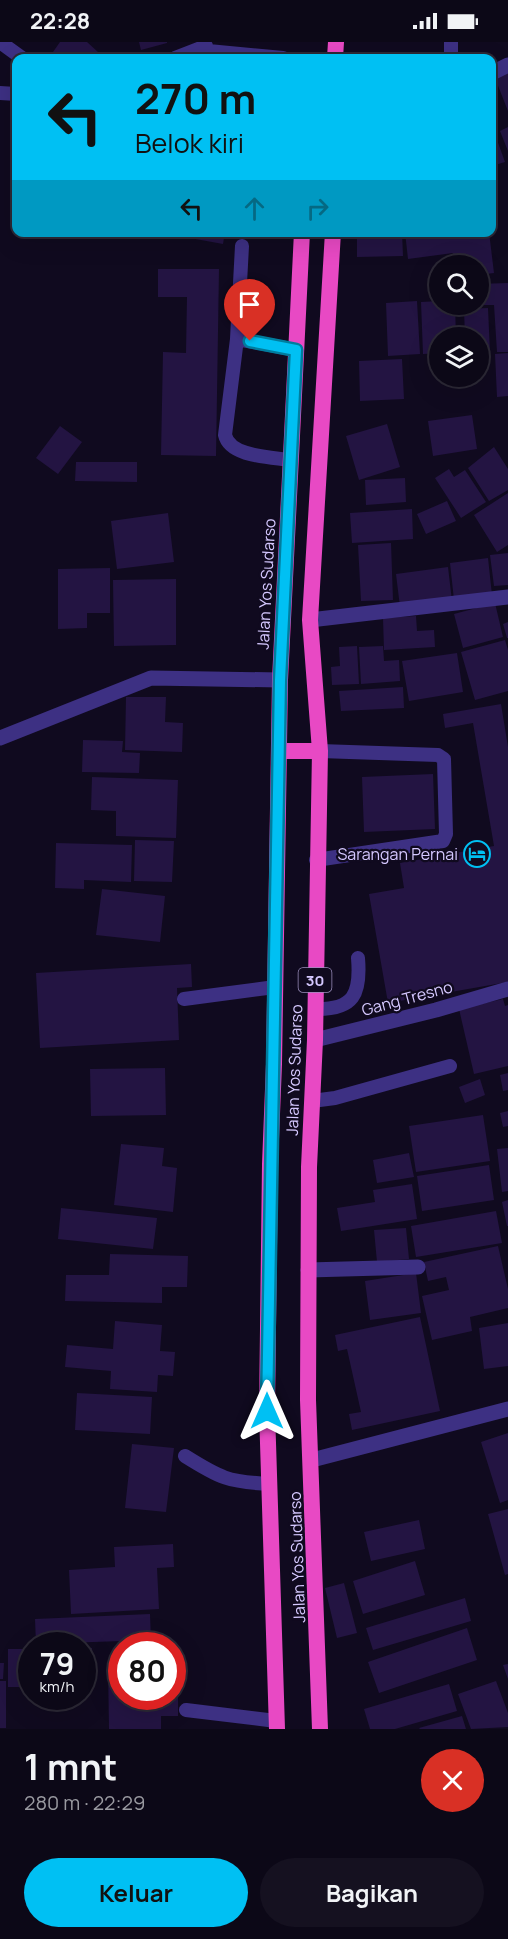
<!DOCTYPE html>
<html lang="id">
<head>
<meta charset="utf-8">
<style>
	:root { --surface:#0c0817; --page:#151120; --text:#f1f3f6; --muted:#9a9aa1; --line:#2c2936; --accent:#00c0f3 }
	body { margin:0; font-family:Manrope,sans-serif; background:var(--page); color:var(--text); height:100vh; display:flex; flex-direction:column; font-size:22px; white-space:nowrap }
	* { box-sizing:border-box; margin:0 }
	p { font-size:20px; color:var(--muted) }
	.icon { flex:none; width:33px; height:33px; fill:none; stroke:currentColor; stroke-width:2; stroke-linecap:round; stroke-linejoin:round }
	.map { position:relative; height:1687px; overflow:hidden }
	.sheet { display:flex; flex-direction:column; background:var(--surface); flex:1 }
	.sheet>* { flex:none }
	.guide { position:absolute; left:12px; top:12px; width:484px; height:183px; border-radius:12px; box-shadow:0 6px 24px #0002,0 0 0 2px var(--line); background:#00c0f3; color:#111; overflow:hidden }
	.tools { position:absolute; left:429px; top:213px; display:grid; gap:12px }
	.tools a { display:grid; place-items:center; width:60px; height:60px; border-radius:50%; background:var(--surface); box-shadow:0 6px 24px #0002,0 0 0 2px var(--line); font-size:30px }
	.speed { position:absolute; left:18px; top:1590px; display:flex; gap:12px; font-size:30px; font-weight:700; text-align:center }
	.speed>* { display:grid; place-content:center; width:78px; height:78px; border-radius:50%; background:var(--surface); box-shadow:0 6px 24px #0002,0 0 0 2px var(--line); line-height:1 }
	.speed small { font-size:15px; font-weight:400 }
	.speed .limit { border:9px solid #d22; background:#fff; color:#111 }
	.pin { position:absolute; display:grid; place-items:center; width:51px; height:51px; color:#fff; margin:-62px -26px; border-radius:50% 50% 50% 0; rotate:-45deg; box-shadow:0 0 6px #0007 }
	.pin .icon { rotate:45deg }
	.me { position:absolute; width:66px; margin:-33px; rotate:0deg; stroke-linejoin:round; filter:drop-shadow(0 0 4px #0008) }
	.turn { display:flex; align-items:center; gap:21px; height:126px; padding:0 24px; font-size:27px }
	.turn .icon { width:78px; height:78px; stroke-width:2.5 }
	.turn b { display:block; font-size:42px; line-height:51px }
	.lanes { display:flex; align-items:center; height:57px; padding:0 24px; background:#0003; justify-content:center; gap:30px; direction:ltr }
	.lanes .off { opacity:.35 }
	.round { display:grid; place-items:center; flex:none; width:63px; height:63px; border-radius:32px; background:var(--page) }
	.headline { display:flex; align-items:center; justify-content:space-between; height:102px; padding:0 24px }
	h1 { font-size:36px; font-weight:700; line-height:45px }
	.primary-button { display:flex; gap:12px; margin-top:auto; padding:12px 24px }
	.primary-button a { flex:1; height:69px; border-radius:36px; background:var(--accent); color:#111; font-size:24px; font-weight:700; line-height:69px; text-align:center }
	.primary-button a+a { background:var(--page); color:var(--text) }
	.status { display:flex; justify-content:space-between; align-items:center; height:42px; padding:0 30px; background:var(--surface); direction:ltr }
	.status svg { height:16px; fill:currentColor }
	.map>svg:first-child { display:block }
	.building { fill:#231442 }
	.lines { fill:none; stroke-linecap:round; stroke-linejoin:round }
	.service { stroke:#3d3083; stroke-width:14 }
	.minor { stroke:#3d3083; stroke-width:15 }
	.trunk { stroke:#e849c4; stroke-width:16 }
	.route-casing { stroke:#007d9e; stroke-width:15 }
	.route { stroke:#00c0f3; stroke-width:10 }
	.labels { text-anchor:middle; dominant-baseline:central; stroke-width:4.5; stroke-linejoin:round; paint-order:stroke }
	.shield { fill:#100a1f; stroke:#9a8fbc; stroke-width:1.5 }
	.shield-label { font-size:15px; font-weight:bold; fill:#d5c8ff }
	.street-label { font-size:16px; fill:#d5c8ff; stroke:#100a1f }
	.poi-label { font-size:16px; fill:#d5c8ff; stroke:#100a1f; text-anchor:end }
</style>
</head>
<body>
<div class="status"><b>22:28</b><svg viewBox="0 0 49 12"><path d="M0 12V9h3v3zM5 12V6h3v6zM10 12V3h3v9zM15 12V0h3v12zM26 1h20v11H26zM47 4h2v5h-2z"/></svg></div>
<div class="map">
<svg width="508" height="1687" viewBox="0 0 508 1687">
	<rect width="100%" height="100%" fill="#100a1f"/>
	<path class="building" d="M60,0H87L98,10L91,16H59L53,10Z
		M139,0H167V1L141,8Z
		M508,31V69L495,36Z
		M492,84L505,120L492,124Z
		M508,85V109L500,89Z
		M192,190H225L223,202L190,196Z
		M357,190H402L403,214L357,215Z
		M405,190H489L494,231L478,233V224H455L453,211L408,217Z
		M158,227H219L216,414L161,413L163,310L186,311L187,255H158Z
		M508,241V310H497L494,263H478V242Z
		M417,259L420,312L388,314L386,261Z
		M440,259V262H455L456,296H440V311L423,312L421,260Z
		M488,266L490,311L478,312V296H465L464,267Z
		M508,311V354L497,355L495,312Z
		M402,317L404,357L360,359L359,319Z
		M472,373L477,407L433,414L428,379Z
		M387,382L400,425L359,438L346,394Z
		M60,384L82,400L58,432L36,416Z
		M494,405L508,427V448L489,459L468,426Z
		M76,420H137V440L75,439Z
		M449,427L454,435L465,428L486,460L461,476L435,436Z
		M405,436L406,460L366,463L365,438Z
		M508,451V503L497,510L474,473Z
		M447,459L456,479L426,492L417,472Z
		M412,467L413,497L352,501L350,471Z
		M168,471L174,520L117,527L111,479Z
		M391,501L393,558L361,559L358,503Z
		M508,511V543L494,544L490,513Z
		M488,516L492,553L454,558L450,521Z
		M448,525L452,559L400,565L396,532Z
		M110,526V571H87V586L58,587V527Z
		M176,537V603L114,604L113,538Z
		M495,561L503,595L463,606L454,572Z
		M416,574L417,589L434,588L435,605L384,608L383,576Z
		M508,580V596H507L503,582Z
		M505,598L508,608V649L475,658L461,610Z
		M357,604L359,642L332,643L331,625L340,624L339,605Z
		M383,604L384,619L399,618L400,639L361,642L359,605Z
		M457,611L463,650L409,659L402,619Z
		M403,645L404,666L341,669L339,649Z
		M126,655H166L165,680L183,681L182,710L125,708Z
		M501,662L508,705V940L388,961L369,852L404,846L400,821L494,804L473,681L445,686L443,672Z
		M83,698L123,699L122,710L140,711L139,731L82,730Z
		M433,732L435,787L364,790L362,735Z
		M92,735L178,738L176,796L116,794V769L91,768Z
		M135,798L174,799L172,840L134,839Z
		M56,801L132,803L131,840L84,838V847L55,846Z
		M102,847L165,854L160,900L96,893Z
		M191,922L192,945L177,946L179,998L40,1006L36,931Z
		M503,957L505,964L508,963V1024L474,1032L459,967Z
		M165,1026L166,1073L91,1074L90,1027Z
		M508,1031V1048L503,1049L500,1033Z
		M480,1037L485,1053L465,1061L459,1045Z
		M508,1069V1084L503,1085L500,1071Z
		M483,1073L490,1119L416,1130L409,1084Z
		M121,1102L164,1106L162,1124L177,1126L173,1170L114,1163Z
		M508,1106V1149L502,1150L497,1107Z
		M409,1111L414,1135L377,1141L373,1118Z
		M489,1123L494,1158L422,1169L417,1134Z
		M412,1142L417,1177L341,1189L337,1166L375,1160L373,1148Z
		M508,1158V1184H507L502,1160Z
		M61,1166L157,1176L153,1207L58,1197Z
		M496,1169L502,1201L416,1215L411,1184Z
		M406,1186L409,1217L377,1220L374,1188Z
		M498,1204L508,1247V1266L470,1275L472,1289L432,1298L422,1254L449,1248L446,1235L428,1239L424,1220Z
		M110,1212L188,1214L187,1245H162V1261L65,1259L66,1233H109Z
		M416,1231L421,1271L370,1278L365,1239Z
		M420,1275L440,1369L352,1388L349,1372L361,1370L347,1307L338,1309L335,1293Z
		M115,1279L162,1283L160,1309L175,1310L173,1334L158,1333L157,1350L110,1347L111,1329L65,1325L67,1303L113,1307Z
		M508,1281V1324L484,1327L479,1286Z
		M77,1351L152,1355L150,1392L75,1388Z
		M508,1391V1458L500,1461L481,1400Z
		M132,1402L174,1406L166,1470L125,1466Z
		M508,1467V1532L505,1533L488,1472Z
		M419,1478L425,1507L371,1519L364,1490Z
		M173,1502L174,1525L157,1526L159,1567L71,1572L69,1528L115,1525L114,1505Z
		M415,1519L425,1553L363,1572L353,1539Z
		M344,1541L357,1591L337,1596L325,1546Z
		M465,1556L471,1579L373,1608L366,1586Z
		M150,1572L151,1598L36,1602L35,1577Z
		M467,1586L477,1618L379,1651L368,1620Z
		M82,1606H92L93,1645H82Z
		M8,1607H32V1645H8Z
		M0,1621H4L3,1637H0Z
		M508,1622V1637L503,1623Z
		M108,1624H122V1654H172V1650L178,1649V1674H161V1687H109Z
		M0,1639H6V1686H0Z
		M496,1639L508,1671V1685L471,1687L458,1652Z
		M449,1642L457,1669L395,1687H370L364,1667Z
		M462,1674L466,1687H420L419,1686Z"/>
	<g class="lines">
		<path class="service" d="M0,0L22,16
			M198,8L283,16
			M175,16L206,4
			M451,16V0
			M0,51L16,52
			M242,204L237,297L296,308
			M237,297L225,393C230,415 271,415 290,418
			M316,818L443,799L446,792L444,717L438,713L320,709
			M184,957L275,945
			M315,967C354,968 361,952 358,916
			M312,1059L335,1056L450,1024
			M185,1414C220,1436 228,1440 270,1442
			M186,1668L276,1679"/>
		<path class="minor" d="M492,31L508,23
			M310,578L508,555
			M0,696L151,636L280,638
			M315,998L436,968L508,947
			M308,1228L418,1225
			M312,1418L508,1367"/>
		<path class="trunk" d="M335,16L336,0
			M279,709H320
			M277,1687L267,1369L270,1122L274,1022L280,638L302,190
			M320,1687L308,1358L309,1125L315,998L320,709L310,578L333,190"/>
	</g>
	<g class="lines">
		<defs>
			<path id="route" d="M250,299L296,308L280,638L267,1369"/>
		</defs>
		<use href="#route" class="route-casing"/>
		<use href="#route" class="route"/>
	</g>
	<defs>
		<symbol id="hotel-ring" viewBox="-11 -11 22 22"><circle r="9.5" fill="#100a1f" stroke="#00c0f3" stroke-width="1.5"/><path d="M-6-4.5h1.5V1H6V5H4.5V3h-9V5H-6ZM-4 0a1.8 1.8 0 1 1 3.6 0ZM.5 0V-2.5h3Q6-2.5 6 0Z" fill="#00c0f3"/></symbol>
	</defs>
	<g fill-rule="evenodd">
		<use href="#hotel-ring" x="462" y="797" width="30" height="30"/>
	</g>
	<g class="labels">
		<rect class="shield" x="298.5" y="926" width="33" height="24" rx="4.5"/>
		<g class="shield-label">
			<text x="315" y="938">30</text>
		</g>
		<g class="street-label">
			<text transform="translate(266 542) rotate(-87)">Jalan Yos Sudarso</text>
			<text transform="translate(407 956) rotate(-15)">Gang Tresno</text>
			<text transform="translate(294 1028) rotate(-88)">Jalan Yos Sudarso</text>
			<text transform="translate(297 1515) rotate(-92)">Jalan Yos Sudarso</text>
		</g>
		<g class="poi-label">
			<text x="458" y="812">Sarangan Pernai</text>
		</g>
	</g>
</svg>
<div class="tools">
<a><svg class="icon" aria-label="search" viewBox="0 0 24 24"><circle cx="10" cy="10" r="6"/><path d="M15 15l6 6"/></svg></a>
<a><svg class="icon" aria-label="layers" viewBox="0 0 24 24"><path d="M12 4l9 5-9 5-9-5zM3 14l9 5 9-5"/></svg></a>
</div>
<div class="speed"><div>79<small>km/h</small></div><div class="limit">80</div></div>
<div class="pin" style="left:250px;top:299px;background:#d93025"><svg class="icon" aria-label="arrive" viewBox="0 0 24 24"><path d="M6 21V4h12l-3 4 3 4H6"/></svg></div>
<svg class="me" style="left:267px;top:1369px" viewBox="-20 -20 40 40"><path d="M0-17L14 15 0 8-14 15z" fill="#00c0f3" stroke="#fff" stroke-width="4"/></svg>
<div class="guide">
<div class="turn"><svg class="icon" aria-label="left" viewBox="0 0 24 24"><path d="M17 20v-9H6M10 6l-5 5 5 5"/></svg><div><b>270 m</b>Belok kiri</div></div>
<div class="lanes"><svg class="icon" aria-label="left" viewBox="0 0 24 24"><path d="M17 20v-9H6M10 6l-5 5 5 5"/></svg><svg class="icon off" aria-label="ahead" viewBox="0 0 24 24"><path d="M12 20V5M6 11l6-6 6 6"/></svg><svg class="icon off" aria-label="right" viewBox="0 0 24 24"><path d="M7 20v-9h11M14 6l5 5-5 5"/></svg></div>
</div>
</div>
<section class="sheet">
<div class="headline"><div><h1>1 mnt</h1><p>280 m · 22:29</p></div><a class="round" style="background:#d93025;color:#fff"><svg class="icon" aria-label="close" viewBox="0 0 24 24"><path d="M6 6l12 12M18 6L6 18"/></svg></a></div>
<div class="primary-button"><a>Keluar</a><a>Bagikan</a></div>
</section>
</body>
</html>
